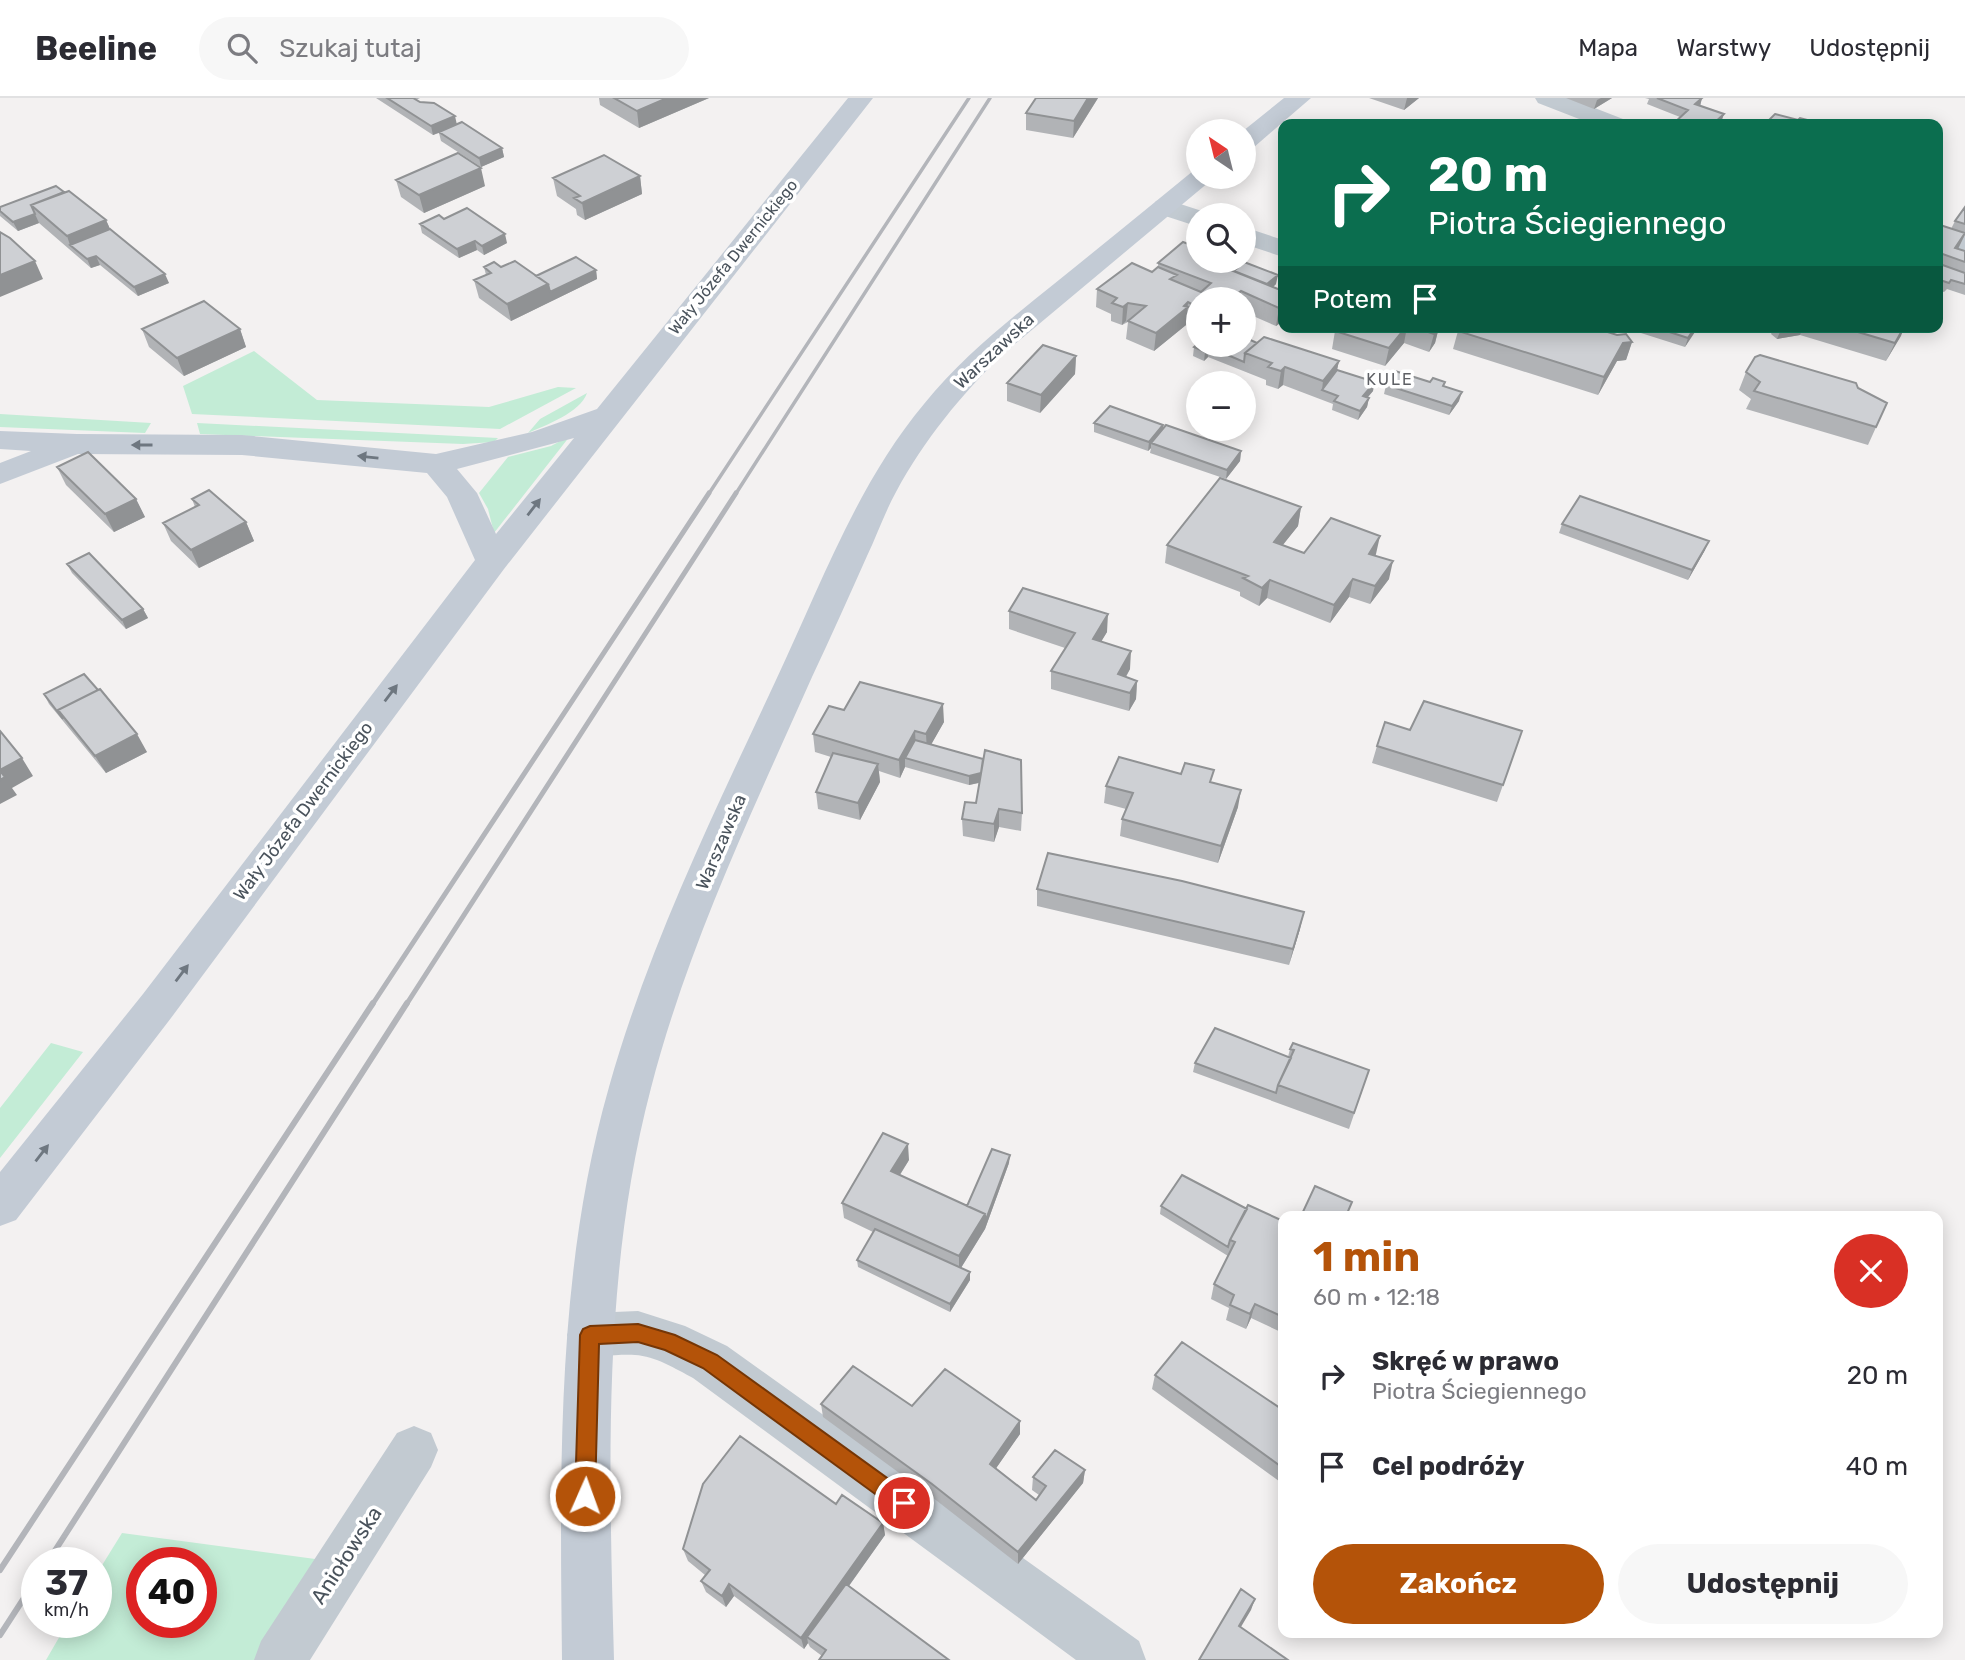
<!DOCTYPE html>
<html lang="pl">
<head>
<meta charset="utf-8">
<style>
	:root { --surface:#fff; --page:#f7f7f7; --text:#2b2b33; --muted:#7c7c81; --line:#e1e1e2; --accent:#b45309 }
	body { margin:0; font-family:Rubik,sans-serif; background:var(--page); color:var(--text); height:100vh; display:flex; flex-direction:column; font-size:26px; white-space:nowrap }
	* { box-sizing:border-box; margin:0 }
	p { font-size:23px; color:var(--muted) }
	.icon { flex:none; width:38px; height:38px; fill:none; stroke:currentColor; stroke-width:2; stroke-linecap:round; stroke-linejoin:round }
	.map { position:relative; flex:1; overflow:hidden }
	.drawer { position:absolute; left:1278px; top:1113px; width:665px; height:427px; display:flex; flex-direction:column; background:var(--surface); border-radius:14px; box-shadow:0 4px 18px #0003 }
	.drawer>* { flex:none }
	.banner { position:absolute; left:1278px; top:21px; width:665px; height:214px; border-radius:14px; box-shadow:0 4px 18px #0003; background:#0b6e4f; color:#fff; overflow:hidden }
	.needle { width:46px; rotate:325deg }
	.tools { position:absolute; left:1186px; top:21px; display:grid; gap:14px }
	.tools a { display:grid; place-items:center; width:70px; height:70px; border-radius:50%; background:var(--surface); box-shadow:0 4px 18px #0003; font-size:35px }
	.speed { position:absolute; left:21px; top:1449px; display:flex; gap:14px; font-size:35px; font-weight:700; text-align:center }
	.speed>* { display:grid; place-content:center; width:91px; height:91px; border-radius:50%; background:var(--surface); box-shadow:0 4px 18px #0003; line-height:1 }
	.speed small { font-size:18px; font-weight:400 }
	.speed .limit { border:10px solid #d22; background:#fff; color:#111 }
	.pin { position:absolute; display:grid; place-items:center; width:60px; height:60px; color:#fff; margin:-30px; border:4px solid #fff; border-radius:50%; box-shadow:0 2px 7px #0007 }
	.me { position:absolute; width:77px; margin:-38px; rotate:2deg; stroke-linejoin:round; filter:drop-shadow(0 0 5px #0008) }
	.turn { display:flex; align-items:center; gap:24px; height:147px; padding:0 35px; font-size:32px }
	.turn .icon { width:91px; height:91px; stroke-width:2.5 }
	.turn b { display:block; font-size:49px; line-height:60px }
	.then { display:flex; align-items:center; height:66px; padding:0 35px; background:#0003; gap:14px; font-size:26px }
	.round { display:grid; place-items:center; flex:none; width:74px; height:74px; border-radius:37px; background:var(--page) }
	.overview { display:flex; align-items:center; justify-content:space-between; height:119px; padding:0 35px }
	h1 { font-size:42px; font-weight:700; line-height:52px; color:var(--accent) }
	.primary-button { display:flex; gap:14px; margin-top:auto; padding:14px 35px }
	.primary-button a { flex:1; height:80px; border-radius:42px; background:var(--accent); color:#fff; font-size:28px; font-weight:700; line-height:80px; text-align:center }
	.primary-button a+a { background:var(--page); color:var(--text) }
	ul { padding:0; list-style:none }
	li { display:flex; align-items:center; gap:21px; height:91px; padding:0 35px }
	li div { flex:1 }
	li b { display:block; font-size:26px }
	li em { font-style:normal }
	header { display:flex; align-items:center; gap:42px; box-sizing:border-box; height:98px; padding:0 35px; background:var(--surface); border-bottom:2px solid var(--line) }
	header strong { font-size:33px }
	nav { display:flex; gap:38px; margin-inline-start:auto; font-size:24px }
	.search { width:490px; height:63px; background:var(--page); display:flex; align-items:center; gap:18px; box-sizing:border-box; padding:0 24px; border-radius:38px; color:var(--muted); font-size:26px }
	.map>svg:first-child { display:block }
	.green { fill:#c3ecd6; fill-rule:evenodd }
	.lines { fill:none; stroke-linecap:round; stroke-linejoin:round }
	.street { fill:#c2cad1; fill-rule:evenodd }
	.secondary { fill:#c3cbd5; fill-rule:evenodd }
	.rail-far2 { stroke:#b3b5ba; stroke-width:3.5 }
	.rail-far1 { stroke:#b3b5ba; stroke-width:5 }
	.rail { stroke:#b3b5ba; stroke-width:6 }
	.wall { fill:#b1b3b6 }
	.shaded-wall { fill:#909294 }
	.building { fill:#ced0d4; stroke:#909294; stroke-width:2 }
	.oneway { fill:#6e7780 }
	.route { fill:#b45309; stroke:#753606; stroke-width:2 }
	.labels { text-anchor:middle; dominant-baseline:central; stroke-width:7; stroke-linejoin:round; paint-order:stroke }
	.far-street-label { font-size:16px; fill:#4a535c; stroke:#fff }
	.far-neighbourhood-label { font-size:16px; letter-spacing:2px; fill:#5e6065; stroke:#fff }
	.street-label { font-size:18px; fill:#4a535c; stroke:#fff }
	.near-street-label { font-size:21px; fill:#4a535c; stroke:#fff }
</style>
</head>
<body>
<header>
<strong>Beeline</strong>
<div class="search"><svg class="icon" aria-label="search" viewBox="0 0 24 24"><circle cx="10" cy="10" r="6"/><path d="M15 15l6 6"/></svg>Szukaj tutaj</div>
<nav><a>Mapa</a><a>Warstwy</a><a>Udostępnij</a></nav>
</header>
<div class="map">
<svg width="1965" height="1562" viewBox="0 0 1965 1562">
	<rect width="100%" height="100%" fill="#f3f1f1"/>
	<path class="green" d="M254,253L317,302L489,309L558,289L576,290L500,331L192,316L183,288Z
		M587,295C580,315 546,327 528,335L540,321Z
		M0,316L151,325L145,335L0,329Z
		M197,325L498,340L494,344L463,346L200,336Z
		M570,338L494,435L488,411L479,395L508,359L551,348Z
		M51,945L83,954L0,1060V1010Z
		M122,1435L330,1463L272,1562H46L68,1524H96V1477ZM142,1465H201V1524H142Z"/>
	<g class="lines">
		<path class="street" d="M1535,0H1569L1623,21L1627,26H1592L1538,5Z
			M1165,101L1208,115L1210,117H1199V129L1156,115L1152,109L1156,103Z
			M1244,129L1283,142V159L1244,146Z
			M1937,130L1965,138V154L1937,147Z
			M638,1213L685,1228L727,1248L1139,1543L1146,1562H1076L693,1280C676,1271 655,1258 635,1257C612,1256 596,1261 574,1253L567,1237L574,1221L590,1215Z
			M414,1328L431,1335L438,1352L431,1369L310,1562H254L261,1543L397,1335Z"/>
		<path class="secondary" d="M848,0H873L504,471L171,920L16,1122L0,1128V1074L143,896L475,462L447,399L427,375L242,357L78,356L0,386V365L31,353L0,351V333L77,336L242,337L436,356L532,334L597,311ZM574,340L496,436L477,395L457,371Z
			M1284,0H1311L1253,50L1244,53L1243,33Z
			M1199,72V79H1215L1003,256C961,297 924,342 896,394C885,414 877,437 867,458C849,498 831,539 812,579C752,714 688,847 651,990C602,1176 609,1371 614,1562H562C560,1371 556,1174 609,989C649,847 714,715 776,582C820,489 857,386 924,306C962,259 1008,223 1054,186C1101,148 1147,111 1193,73Z"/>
		<path class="rail-far2" d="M708,397L969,0
			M735,397L990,0"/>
		<path class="rail-far1" d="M372,907L709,395
			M406,907L736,395"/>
		<path class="rail" d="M47,1465L407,905
			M0,1472L373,905
			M0,1537L37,1480"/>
	</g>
	<path class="wall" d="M376,0H420L416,2L457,26L502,50L504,59L481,69L441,43L439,35L433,37Z
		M599,0H709L639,30L600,7Z
		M1098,0L1073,40L1026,32V15Z
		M1369,0H1419L1404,12Z
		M1566,0H1612L1594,11Z
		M1645,0H1702L1700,8L1724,16L1721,25L1680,19L1647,6L1649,1Z
		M640,78L642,96L585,122L577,117L576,111L557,98L553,80Z
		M396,82L485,88L424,115L401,99Z
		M64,94L106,122L110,131L169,185L138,198L100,167L91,170L39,125L18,133L0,118V109Z
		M1965,109V137L1958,151L1965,153V197L1947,191L1944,194L1937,192V126L1951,131L1955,123Z
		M420,126L507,145L484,157L477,152L459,160L422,135Z
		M1199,163H1240V167L1276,186L1273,189L1283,193V223L1276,228L1244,214V201H1199V228L1186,222V227L1154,253L1126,241L1128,224L1122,227L1111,223V216L1096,209L1097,191L1152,174L1158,169V165Z
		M484,169H501L536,178L596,172L597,181L511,223L479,200L474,182L486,177Z
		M1338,229H1439L1435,245L1429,254L1404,245L1385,268L1332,251L1335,233Z
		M1622,229H1696L1685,249Z
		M1774,229H1905L1886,263L1800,237L1777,241L1771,236Z
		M142,231H240L246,249L184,278L149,249Z
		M1458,233L1632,244L1626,262L1617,263L1598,297L1453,251Z
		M1257,245L1339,263L1337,272L1373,293L1368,299L1369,300L1367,309L1358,322L1332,312L1333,306L1283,287L1278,291L1266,287V282L1208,259L1204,263L1193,258L1194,249Z
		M1076,258L1075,276L1040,315L1007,303V285Z
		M1746,274L1887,305L1868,347L1746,311L1751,301L1739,292Z
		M1430,284L1444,289L1459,303L1449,317L1384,296L1386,287Z
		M1094,325L1163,331L1241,353L1240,363L1226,381L1150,355L1151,350L1148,353L1094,334Z
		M57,369L136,401L145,419L114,434L66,387Z
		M192,401L246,424L254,443L199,470L171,443L163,425L195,409Z
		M1301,409L1298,428L1282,447L1304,455L1376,456L1375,458L1389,481L1370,506L1349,499L1330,525L1267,500L1259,508L1240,498V494L1165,465L1167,447Z
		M1562,426L1705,452L1688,482L1559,435Z
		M67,466L143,511L148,520L126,531L72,475Z
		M1009,513L1107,534L1101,543L1130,571L1126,579L1137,583L1136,601L1129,613L1051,591V573L1065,550L1009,531Z
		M44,596L147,654L106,675L49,606Z
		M844,612L944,624L931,646L1022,715L1021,733L999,729L994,744L963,738L962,721L976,705L979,685L969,687L905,669L900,680L879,673L880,684L860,722L818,711L816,694L831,659L815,654L813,636Z
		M1410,632L1522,633L1497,704L1372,665L1377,648Z
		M1213,684L1238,709L1218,765L1120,738L1122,721L1126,711L1104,705L1106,688Z
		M1037,791L1300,831L1289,867L1037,808Z
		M1290,951L1369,972L1349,1031L1193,974L1195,965L1288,959Z
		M909,1062L900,1077L967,1108L1009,1065L985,1131L961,1170L970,1182L950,1214L858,1169L857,1162L873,1134L844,1120L842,1105Z
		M1161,1108L1247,1111L1283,1123V1235L1251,1220L1246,1231L1226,1222L1229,1210L1211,1201L1214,1186L1228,1158L1160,1116Z
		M1155,1277L1283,1312V1386L1152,1291Z
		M821,1306L912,1308L1020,1336L996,1370L1036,1402L1039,1397L1032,1392L1033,1379L1085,1372L1083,1385L1018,1466L932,1399L823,1319Z
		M836,1406L883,1425L885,1437L849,1488L949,1562L822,1558L810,1549L808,1545L804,1551L734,1498L726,1509L706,1494L701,1483L705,1477L688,1463L683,1451Z"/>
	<path class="shaded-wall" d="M667,0H709L639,30L637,13Z
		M1088,0H1098L1073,40L1074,23Z
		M1407,0H1419L1404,12Z
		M1601,0H1612L1594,11L1597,2Z
		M1702,0L1700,8L1695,6Z
		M1724,16L1720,26H1713Z
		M455,18L457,27L433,37L431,28Z
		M502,50L504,59L481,69L479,60Z
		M481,70L485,88L424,115L419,97Z
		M640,78L642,96L585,122L582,105Z
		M35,116L39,125L18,133L13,124Z
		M106,122L114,140L70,147L67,138Z
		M505,136L507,145L484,157L482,148Z
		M1965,136L1957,153L1955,150Z
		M475,143L477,152L459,160L457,151Z
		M96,158L100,167L91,170L87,161Z
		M35,163L43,181L0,199V177Z
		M1237,163H1240L1239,177L1228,171Z
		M596,172L597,181L511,223L507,206L548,186Z
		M165,176L169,185L138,198L134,189Z
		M1278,177L1276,186L1259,202L1260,193Z
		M1241,193L1240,201H1237V196Z
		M1225,195V201H1217Z
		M1188,204L1186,227L1154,253L1156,235Z
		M1128,205L1126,223L1122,227L1123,209Z
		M1283,207V223L1276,228L1279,210Z
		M1406,229H1407L1404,245L1385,268L1389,250Z
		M1438,229H1439L1435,245L1429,254L1434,236Z
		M1695,229H1696L1695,234L1685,249L1688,240Z
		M1782,229H1803L1800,237L1777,241Z
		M1904,229L1901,238L1886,263L1895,245Z
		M240,231L246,249L184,278L177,260Z
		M1632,244L1626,262L1617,263L1598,297L1604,279L1623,245Z
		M1209,249L1208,259L1204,263L1205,254Z
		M1076,258L1075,276L1040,315L1041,297Z
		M1339,263L1335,281L1322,292L1323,283Z
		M1285,269L1283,287L1278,291L1281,273Z
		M1375,284L1373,293L1361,307L1363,298Z
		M1462,294L1459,303L1449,317L1452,308Z
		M1369,300L1367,309L1358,322L1360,313Z
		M1163,327V336L1151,345V350L1148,353L1149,344Z
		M1241,353L1240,363L1226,381L1227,372Z
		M136,401L145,419L114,434L105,416Z
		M1301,409L1298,428L1271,462L1274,444Z
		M246,424L254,443L199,470L191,452Z
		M1380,438L1376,456L1365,475L1369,456Z
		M1709,443L1705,452L1688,482L1692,472Z
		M1393,463L1389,481L1370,506L1375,488Z
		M1353,481L1349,499L1330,525L1334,507Z
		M1270,482L1267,500L1259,508L1262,490Z
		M143,511L148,520L126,531L122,522Z
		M1108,516L1107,534L1092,559L1093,541Z
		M1131,553L1130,571L1118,592V576Z
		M1137,583L1136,601L1129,613L1130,595Z
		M943,606L944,624L927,654L926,636Z
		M915,633L916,651L905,660V669L900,680L899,662Z
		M137,636L147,654L106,675L95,658Z
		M22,660L33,678L12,690L17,697L0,706V672Z
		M878,666L880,684L860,722L858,705Z
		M982,675V684L969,687V678Z
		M1241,692L1238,709L1218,765L1221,748Z
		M999,711V729L994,744V726Z
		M1304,814L1300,831L1289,867L1293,851Z
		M908,1046L909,1062L892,1089L891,1073Z
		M1010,1057L1009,1065L985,1131L959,1173V1158Z
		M970,1174V1182L950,1214V1206Z
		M1255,1206L1251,1220L1246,1231L1250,1216Z
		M1020,1323V1336L990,1379V1366Z
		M1085,1372L1083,1385L1018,1466V1454Z
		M883,1425L885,1437L811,1541L807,1539L808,1545L804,1551L801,1540Z
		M729,1486L734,1498L726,1509L722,1498Z
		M1255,1501L1251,1512L1235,1539L1239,1528Z"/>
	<path class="building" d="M387,0H413L420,4L434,5L455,18L431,28Z
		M614,0H667L637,13Z
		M1036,0H1088L1074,23L1026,15Z
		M1657,0H1702L1695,6L1724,16L1713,26H1673L1688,12Z
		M1775,16L1798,22L1800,20L1823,26H1765Z
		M462,24L502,50L479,60L439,34Z
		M458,55L481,70L419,97L396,82Z
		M604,57L640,78L582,105L574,100L580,98L553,80Z
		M56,88L64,94L31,107L35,116L13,124L0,113V109Z
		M69,93L106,122L67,138L31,107Z
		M1965,109V126L1955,123Z
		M467,110L505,136L482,148L475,143L457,151L420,126L439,117L444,121Z
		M1937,126L1965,135L1955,150L1965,153V164L1937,154Z
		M110,131L165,176L134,189L96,158L87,161L70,147Z
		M0,134L10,140L35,163L0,177Z
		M1183,144L1199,150V163H1237L1228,171L1283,193V207L1279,210L1241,193L1237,196L1225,195L1217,201H1199V210L1188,204L1184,208L1188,209L1156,235L1128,223L1146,208L1128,205L1123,209L1112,205L1117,200L1097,191L1132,165L1152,174L1158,169L1177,177L1170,181L1201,194L1211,185L1158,165Z
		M576,159L596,172L550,194L548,186L536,178Z
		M515,163L548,186L507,206L474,182L491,175L484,169L494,164L501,169Z
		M1244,164L1278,177L1267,186L1234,173Z
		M1937,165L1965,175V186L1951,182L1949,185L1937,181Z
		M204,203L240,231L177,260L142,231Z
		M1338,229H1406L1389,250L1335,233Z
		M1414,229H1438L1434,236Z
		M1460,229H1592L1617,237L1626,236L1632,244L1623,245L1604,279L1458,233Z
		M1654,229H1695L1688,240Z
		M1841,229H1904L1895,245Z
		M1244,239L1257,245L1245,255L1244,264L1209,249L1205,254L1194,249L1199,245V247H1244Z
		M1264,239L1339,263L1323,283L1285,269L1281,273L1268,269L1272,265L1245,255Z
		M1043,247L1076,258L1041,297L1007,285Z
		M1760,257L1856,285L1858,290L1887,305L1876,329L1754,293L1760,284L1746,274L1755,259Z
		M1337,272L1375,284L1363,298L1369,300L1360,313L1334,303L1338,298L1322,292Z
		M1395,273L1430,284L1433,280L1445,284L1443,288L1462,294L1452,308L1386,287Z
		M1110,308L1163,327L1149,344L1094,325Z
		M1166,327L1241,353L1227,372L1151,345Z
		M88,354L136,401L105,416L57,369Z
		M1220,380L1301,409L1274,444L1304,455L1331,420L1380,438L1369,456L1393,463L1375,488L1353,481L1334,507L1270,482L1262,490L1243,480L1248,478L1167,447Z
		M209,392L246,424L191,452L163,425L199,407L192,401Z
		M1580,398L1709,443L1692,472L1562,426Z
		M89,455L143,511L122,522L67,466Z
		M1023,490L1108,516L1093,541L1131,553L1118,576L1137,583L1130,595L1051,573L1075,535L1009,513Z
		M84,576L98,592L58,612L63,621L44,596Z
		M860,584L943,606L926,636L915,633L899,662L813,636L829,608L844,612Z
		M100,591L137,636L95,658L58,612Z
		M1424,603L1522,633L1503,687L1377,648L1385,624L1410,632Z
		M0,633L22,660L0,672Z
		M915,642L983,661L981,675L969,678L905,660Z
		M985,652L1021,662L1022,715L999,711L994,726L962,721L965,704L976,705Z
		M833,655L878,666L858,705L816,694Z
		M1119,659L1181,676L1185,665L1198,668L1214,672L1210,684L1241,692L1221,748L1122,721L1133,695L1106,688Z
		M0,673L5,679L0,682Z
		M1048,755L1182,783L1304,814L1293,851L1037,791Z
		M1215,930L1291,960L1278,987L1276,995L1195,965Z
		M1293,945L1369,972L1354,1015L1278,987L1294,952L1290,951Z
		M883,1035L908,1046L891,1073L985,1116L959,1158L842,1105Z
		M992,1051L1010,1057L985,1124V1116L967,1108Z
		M1182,1077L1247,1111L1230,1142L1228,1149L1161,1108Z
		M1315,1088L1352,1104L1346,1118H1301Z
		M1248,1107L1283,1123V1219L1255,1206L1250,1216L1230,1207L1234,1197L1214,1186L1235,1144L1230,1142Z
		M875,1131L970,1174L950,1206L857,1162Z
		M1182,1244L1283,1312V1370L1155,1277Z
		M853,1268L912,1308L945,1271L1020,1323L990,1366L1036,1402L1046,1388L1033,1379L1055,1352L1085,1372L1018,1454L932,1386L821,1306Z
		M740,1338L836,1406L842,1397L883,1425L801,1540L729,1486L722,1498L701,1483L710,1472L683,1451L703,1386Z
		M846,1486L949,1562H819L826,1552L807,1539Z
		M1241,1491L1255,1501L1239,1528L1288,1562H1199Z"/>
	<defs><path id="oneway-solid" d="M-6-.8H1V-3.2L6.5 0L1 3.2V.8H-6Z" transform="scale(1.75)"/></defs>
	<g class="oneway">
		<use href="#oneway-solid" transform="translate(142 347) rotate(-180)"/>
		<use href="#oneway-solid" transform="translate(368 359) rotate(-174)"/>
		<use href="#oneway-solid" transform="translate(534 409) rotate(-52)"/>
		<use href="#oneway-solid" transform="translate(391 595) rotate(-53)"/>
		<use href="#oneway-solid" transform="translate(182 875) rotate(-53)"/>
		<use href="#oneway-solid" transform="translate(42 1055) rotate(-52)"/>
	</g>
	<path class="route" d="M638,1226L675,1237L717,1257L912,1398L915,1405L912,1412L904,1415L897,1412L703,1270L665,1252L638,1244L599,1246L595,1398L592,1405L585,1408L578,1405L575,1398L580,1237L583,1231L590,1228Z"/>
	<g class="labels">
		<g class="far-street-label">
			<text transform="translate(733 159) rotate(-51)">Wały Józefa Dwernickiego</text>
		</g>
		<g class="far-neighbourhood-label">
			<text x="1390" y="281">KULE</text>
		</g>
		<g class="street-label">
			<text transform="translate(994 253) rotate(-43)">Warszawska</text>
			<text transform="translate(303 713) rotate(-53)">Wały Józefa Dwernickiego</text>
			<text transform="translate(721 744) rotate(-67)">Warszawska</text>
		</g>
		<g class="near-street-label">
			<text transform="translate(346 1457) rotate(-57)">Aniołowska</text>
		</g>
	</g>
</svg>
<div class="tools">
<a><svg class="needle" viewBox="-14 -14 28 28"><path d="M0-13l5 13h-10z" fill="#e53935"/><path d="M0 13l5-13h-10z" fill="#7c7c81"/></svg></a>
<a><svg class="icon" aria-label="search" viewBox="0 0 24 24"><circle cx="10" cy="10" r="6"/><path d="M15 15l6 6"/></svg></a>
<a>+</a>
<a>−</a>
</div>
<div class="speed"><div>37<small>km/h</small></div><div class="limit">40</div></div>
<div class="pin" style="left:904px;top:1405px;background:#d93025"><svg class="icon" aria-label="arrive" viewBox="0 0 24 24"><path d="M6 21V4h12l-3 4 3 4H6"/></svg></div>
<svg class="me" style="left:585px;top:1398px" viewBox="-20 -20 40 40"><circle r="17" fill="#b45309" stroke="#fff" stroke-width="3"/><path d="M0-11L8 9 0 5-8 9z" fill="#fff"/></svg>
<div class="banner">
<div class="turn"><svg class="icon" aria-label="right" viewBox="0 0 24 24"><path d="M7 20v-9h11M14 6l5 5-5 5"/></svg><div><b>20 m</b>Piotra Ściegiennego</div></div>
<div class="then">Potem<svg class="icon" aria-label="arrive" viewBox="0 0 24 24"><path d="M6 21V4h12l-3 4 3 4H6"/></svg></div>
</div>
<section class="drawer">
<div class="overview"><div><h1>1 min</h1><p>60 m · 12:18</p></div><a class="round" style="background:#d93025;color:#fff"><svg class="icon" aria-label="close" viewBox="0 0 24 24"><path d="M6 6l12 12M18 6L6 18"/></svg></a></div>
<ul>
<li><svg class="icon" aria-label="right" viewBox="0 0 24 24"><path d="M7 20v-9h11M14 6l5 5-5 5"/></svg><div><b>Skręć w prawo</b><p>Piotra Ściegiennego</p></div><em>20 m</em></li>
<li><svg class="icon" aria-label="arrive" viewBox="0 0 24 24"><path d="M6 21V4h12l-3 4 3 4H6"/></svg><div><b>Cel podróży</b></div><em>40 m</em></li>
</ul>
<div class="primary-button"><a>Zakończ</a><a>Udostępnij</a></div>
</section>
</div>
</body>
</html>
